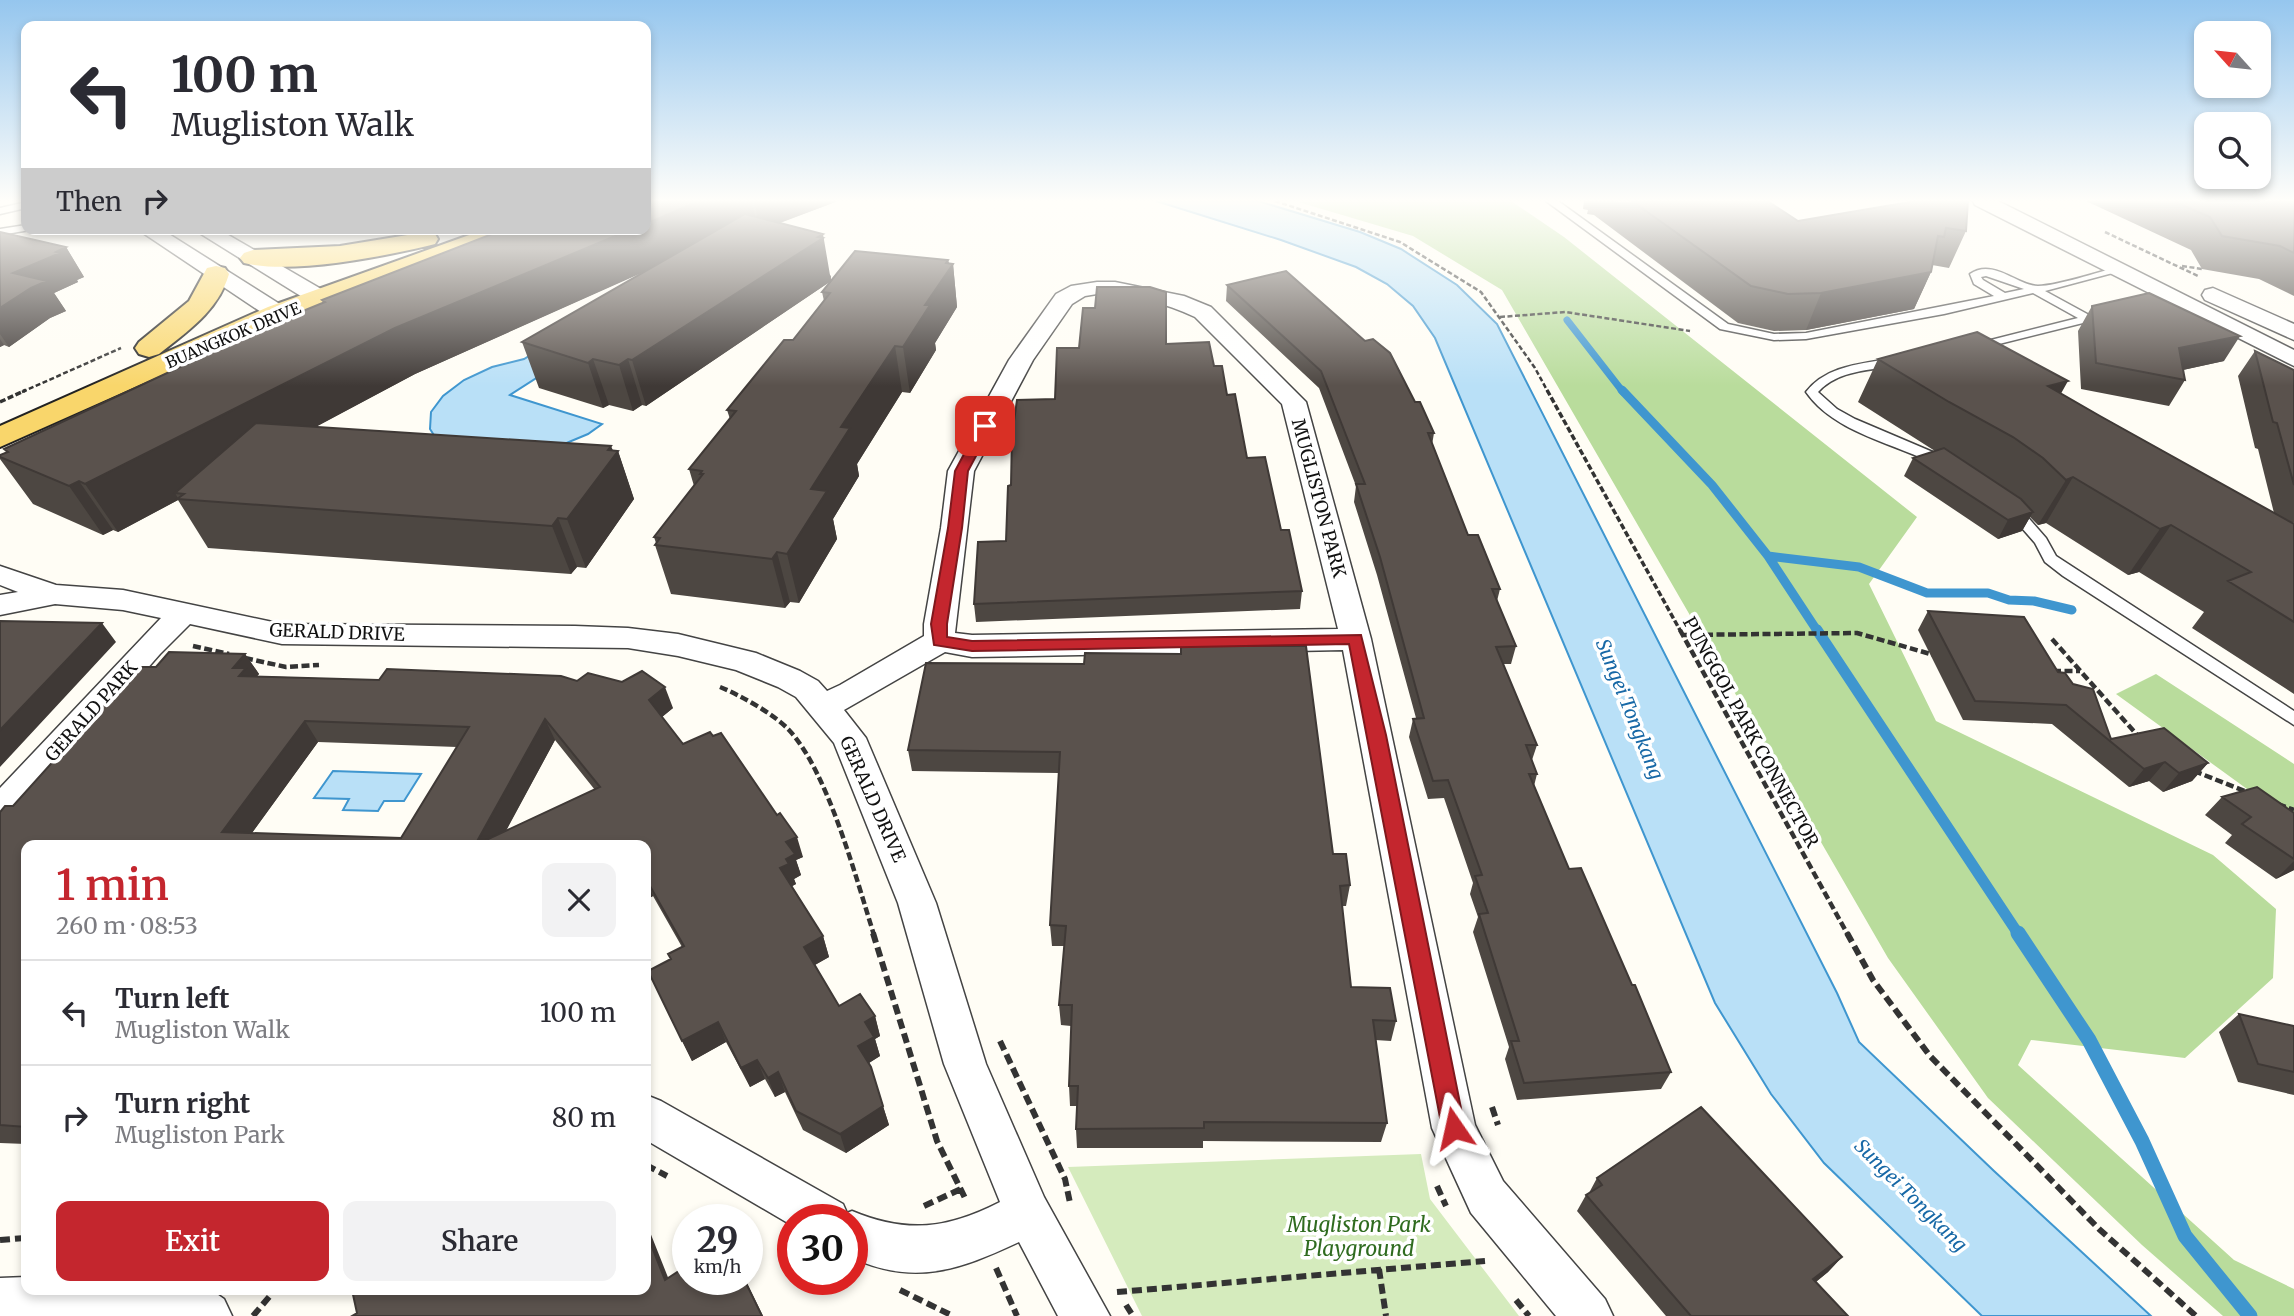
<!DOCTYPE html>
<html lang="en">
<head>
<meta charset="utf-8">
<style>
	:root { --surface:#fff; --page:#f2f2f3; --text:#2b2b33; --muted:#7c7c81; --line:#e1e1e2; --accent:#c4262e }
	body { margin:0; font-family:Merriweather,serif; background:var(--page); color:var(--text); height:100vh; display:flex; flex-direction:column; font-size:26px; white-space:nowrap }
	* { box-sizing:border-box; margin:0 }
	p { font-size:23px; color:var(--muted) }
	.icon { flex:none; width:38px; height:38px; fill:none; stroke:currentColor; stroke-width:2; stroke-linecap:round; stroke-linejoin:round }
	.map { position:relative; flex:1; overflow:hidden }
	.panel { position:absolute; left:21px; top:840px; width:630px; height:455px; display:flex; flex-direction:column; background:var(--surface); border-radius:14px; box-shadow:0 4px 10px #0003 }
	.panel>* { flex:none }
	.hud { position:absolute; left:21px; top:21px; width:630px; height:214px; border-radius:14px; box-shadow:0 4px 10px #0003; background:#fff; color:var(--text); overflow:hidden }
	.needle { width:46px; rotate:297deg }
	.tools { position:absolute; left:2194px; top:21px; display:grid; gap:14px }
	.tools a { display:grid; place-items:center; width:77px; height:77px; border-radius:14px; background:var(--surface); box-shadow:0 4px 10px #0003; font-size:35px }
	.speed { position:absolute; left:672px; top:1204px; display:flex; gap:14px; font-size:35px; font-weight:700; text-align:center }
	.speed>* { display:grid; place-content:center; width:91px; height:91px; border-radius:50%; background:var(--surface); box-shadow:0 4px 10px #0003; line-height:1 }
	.speed small { font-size:18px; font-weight:400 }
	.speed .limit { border:10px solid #d22; background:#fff; color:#111 }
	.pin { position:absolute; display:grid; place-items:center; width:60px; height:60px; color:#fff; margin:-30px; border-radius:14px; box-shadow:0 4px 10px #0006 }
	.me { position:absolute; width:77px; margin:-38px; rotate:349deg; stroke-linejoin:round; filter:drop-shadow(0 0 5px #0008) }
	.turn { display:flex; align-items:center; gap:24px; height:147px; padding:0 35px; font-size:32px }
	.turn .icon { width:91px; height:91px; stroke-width:2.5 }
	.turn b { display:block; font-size:49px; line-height:60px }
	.then { display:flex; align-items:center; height:66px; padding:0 35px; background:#0003; gap:14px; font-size:26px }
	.round { display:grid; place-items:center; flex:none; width:74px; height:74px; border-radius:14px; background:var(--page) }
	.summary { display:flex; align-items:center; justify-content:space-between; height:119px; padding:0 35px }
	h1 { font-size:42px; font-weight:600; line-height:52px; color:var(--accent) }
	.cta { display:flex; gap:14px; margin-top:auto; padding:14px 35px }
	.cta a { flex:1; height:80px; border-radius:14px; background:var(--accent); color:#fff; font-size:28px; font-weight:600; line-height:80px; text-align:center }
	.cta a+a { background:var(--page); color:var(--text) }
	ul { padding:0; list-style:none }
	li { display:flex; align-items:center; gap:21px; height:105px; padding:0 35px; border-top:2px solid var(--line) }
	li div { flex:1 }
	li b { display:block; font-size:26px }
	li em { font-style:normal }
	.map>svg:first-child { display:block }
	.green { fill:#d5ebbd }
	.forest { fill:#b9dc9c }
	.water { fill:#b9e0f7; stroke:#3f96cf; stroke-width:2 }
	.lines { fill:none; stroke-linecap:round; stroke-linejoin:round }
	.stream-far3 { stroke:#3f96cf; stroke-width:7 }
	.stream-far2 { stroke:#3f96cf; stroke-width:9 }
	.stream-far1 { stroke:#3f96cf; stroke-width:11 }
	.stream { stroke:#3f96cf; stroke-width:15 }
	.lane-casing { stroke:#444; stroke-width:3 }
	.street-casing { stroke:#444; stroke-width:3 }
	.primary-casing { stroke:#222; stroke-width:4 }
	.path-far3 { stroke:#333; stroke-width:2.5; stroke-dasharray:5 2.5; stroke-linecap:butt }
	.path-far2 { stroke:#333; stroke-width:3.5; stroke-dasharray:6 2.5; stroke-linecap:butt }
	.path-far1 { stroke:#333; stroke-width:4.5; stroke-dasharray:8 3.5; stroke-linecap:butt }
	.path { stroke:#333; stroke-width:6; stroke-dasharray:10 5; stroke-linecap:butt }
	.lane { fill:#fff; fill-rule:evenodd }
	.street { fill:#fff; fill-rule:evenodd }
	.primary { fill:#f9d66b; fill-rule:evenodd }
	.wall { fill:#4d4742; fill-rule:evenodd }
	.shaded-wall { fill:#3f3936 }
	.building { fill:#5a524d; stroke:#3f3936; stroke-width:2; fill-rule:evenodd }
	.route { fill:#c4262e; stroke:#7f191e; stroke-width:2 }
	.labels { text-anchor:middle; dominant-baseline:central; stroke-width:7; stroke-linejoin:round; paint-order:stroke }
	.far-street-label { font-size:16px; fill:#111; stroke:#fff }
	.street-label { font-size:18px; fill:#111; stroke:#fff }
	.water-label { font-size:19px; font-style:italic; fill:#1768a6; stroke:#fff }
	.near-park-label { font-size:21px; font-style:italic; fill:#2f6b1f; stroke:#fff }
</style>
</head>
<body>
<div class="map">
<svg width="2294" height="1316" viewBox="0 0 2294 1316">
	<rect width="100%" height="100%" fill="#fffdf5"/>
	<path class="green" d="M1421,1154L1430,1199L1519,1316H1142L1068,1167Z"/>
	<path class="forest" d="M1295,201H1511L1564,237L1917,517L1869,584L1936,721L2213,855L2276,909L2273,978L2185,1058L2031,1040L2018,1065L2234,1260L2294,1289V1316H2223L2142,1245L1988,1098L1888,958L1502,290L1413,236Z
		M2156,674L2294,764V823L2116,694Z"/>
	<path class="water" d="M1156,201H1258L1360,232L1401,249L1457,285L1497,324L1837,993L1859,1042L1994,1171L2151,1316H1982L1824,1163L1771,1094L1715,1003L1435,338L1413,306L1387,284L1356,267L1281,240Z
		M566,333L594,341L510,395L602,424L588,434L557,447L439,443L430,429L431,412L443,396L464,380L492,367L524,359Z
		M333,771L421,774L404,801H384L378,811L343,810L349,799L314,798Z"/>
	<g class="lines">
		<path class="stream-far3" d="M1567,320L1623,392"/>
		<path class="stream-far2" d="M1622,390L1712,485L1768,556L1818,632
			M1768,556L1859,567L1927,593H1988L2009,600L2034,601L2072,610"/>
		<path class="stream-far1" d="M1817,630L2019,935"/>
		<path class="stream" d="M2018,933L2089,1040L2142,1141L2185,1236L2250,1316"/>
		<defs>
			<path id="lane" d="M1546,201H1558L1728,324L1774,334L1806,333L1994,296L1974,284L1970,274C1993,258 2018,286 2038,286C2057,286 2098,272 2119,267L2124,270L2045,291L2089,315L2103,312L2109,315L2107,317L1975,350L1971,349V345L2078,318L2033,293L1944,314L1806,339L1774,340L1720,329ZM1986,276L2024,289L2005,293L1983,280L1981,277Z
				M26,202V208L0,214V208Z
				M26,225V229L30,230L0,235V229Z
				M1894,358L1900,362L1898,365C1871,371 1839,369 1818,392L1837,409L1855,419L1935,453L1949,460V466H1939C1897,444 1834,433 1806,392C1827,365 1862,364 1894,358Z
				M2012,504L2017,505L2046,538L2056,556L2294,711V725L2063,576L2045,562L2035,543L2007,511L2005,508L2007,505Z"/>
			<path id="street" d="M1973,201H1998L2294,350V366L1975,205Z
				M137,229H161L286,308L289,313L286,318H270Z
				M193,229H218L328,293L331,298L328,303H312Z
				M1097,282H1115L1184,296L1211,307L1306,402L1371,639L1475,1125L1503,1181L1605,1299L1613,1316H1556L1471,1213L1432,1128L1343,650L972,657L945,652L844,710L866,738L936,903L986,1064L1044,1197L1110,1316H1058L1019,1242C959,1270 915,1286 852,1258V1220H793V1226L646,1140V1095L661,1101L843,1204L847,1213L852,1211C907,1234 947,1229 1000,1202L944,1064L898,903L834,743L796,697L778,687L736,670L678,656L628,648L282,644L190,624L160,654L13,821L0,825V788L161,618L123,610L55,604L0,615V595L18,592L0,585V566L56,585L123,590L282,624L575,626L628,628L678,634L756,653L800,671L818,681L827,691L840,685L924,636V624L941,528L948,471L1009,360L1056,294L1071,286ZM1097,294C1130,294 1166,303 1195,317L1282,404L1338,629L972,635L955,633L974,471L1033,360L1072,304L1085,296Z
				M2213,288L2294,324V340L2205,300L2202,295L2205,290Z
				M26,1277V1290H211L224,1299L232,1316H0V1278Z"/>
			<path id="primary" d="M486,229H522L519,234L288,319L0,447V426L268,307Z
				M426,232L435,234L438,239L435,244C386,256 293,275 244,263L240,258L244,253L253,250L340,246Z
				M216,266L225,268L229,274C218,311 188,331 159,354L149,357L139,354L135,348L139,342L189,301L207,268Z"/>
		</defs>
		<use href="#lane" class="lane-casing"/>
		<use href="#street" class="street-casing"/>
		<use href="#primary" class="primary-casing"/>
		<path class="path-far3" d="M1275,201L1400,242L1481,292L1535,368L1548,392
			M2105,232L2198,276
			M2182,266L2202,269
			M1500,317L1565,312L1690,331
			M22,392L121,348"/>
		<path class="path-far2" d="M1547,390L1681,632
			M0,402L26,390"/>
		<path class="path-far1" d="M1680,630L1848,935
			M1682,635L1857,633L1934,655
			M2052,639L2139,737
			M193,646L229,654
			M245,658L286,667L319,665
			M2053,671H2080
			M720,687C740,695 774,714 789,730C828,772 856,878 874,935
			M2194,771L2247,792
			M2278,804L2294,810"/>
		<path class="path" d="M873,933L937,1141L966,1200
			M1847,933L1873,980L1930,1056L2099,1229L2196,1316
			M1000,1041L1065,1179L1070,1203
			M1492,1107L1498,1125
			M646,1165L667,1176
			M1437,1186L1446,1206
			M924,1206L961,1189
			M0,1240L26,1238
			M996,1268L1017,1316
			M1379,1269L1386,1316
			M900,1290L953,1316
			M1117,1292L1485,1261
			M1516,1300L1529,1316
			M1126,1305L1133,1316
			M253,1316L275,1290"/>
		<use href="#lane" class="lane"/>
		<use href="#street" class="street"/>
		<use href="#primary" class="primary"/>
	</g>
	<path class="wall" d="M646,201H838L780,223L831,276V281L948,260L949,263L953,264L957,307L935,343L936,350L910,393L902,392L857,464L859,476L833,519L837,539L799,603L790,602L785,608L671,594L655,545L656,543L654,537L694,486L689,469L730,419L727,410L793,340L824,301L822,292L831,281L646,406L642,405L633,411L609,405L603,408L539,388L522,342L647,270L415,374L315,427L618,451L634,499L586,568L577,567L571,574L208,548L178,500L118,532L113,530L103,535L33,504L0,459V455L6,452L4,449L323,303L322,300Z
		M1584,201L1769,203L1798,221L1915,201L1966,231L1949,268L1932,265L1931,272L1914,309L1806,330L1774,331L1738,323L1594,215L1587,214L1588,210L1583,209Z
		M2086,201H2294V296L2259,279L2202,269L2191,250Z
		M0,232L66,247L84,277L77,280L78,282L54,293L66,311L50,318L9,347L4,345L0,347Z
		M1227,285L1415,402L1434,433L1432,445L1468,535L1500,589L1497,601L1516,646L1511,664H1503L1537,745L1532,760L1537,774L1534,786L1569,869L1632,985L1671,1072L1661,1089L1517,1100L1505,1059L1509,1047L1473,932L1478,917L1470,894L1473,883L1444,798L1428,799L1409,737L1413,719L1416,718L1377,575L1354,502L1356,486L1319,388L1226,301Z
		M2092,306L2224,361L2183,370L2185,380L2169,406L2081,389L2078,331Z
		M1166,344L1214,366L1227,395L1247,458L1281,530L1302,591L1300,609L976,622L974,604L1006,541L1011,485L1055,399Z
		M2255,351L2294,370V523L2290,522L2294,524V694L2192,628L2204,612L2139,572L2128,575L2046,523L2038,525L2030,517L2022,531L1998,539L1904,476L1913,458L1935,451L1858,402L1878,359L2061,394L2274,513L2258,449L2255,448L2238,376Z
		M1928,611L2058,672L2111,739L2208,763L2192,781L2163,792L2149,781L2129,787L2052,724L1963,720L1918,630Z
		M245,654L259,674L257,676L379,680L577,681L673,708L662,717L683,744L803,857L796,860L801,875L794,879L796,884L792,886L823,936L829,957L815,965L839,1006L875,1016L880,1036L875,1039L880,1056L869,1063L889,1125L846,1153L803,1130L785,1092L775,1097L765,1079L750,1087L726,1042L692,1061L648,971L671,959L682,947L653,896L646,900V845H26V1144L0,1143V812L13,806L156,667ZM555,740L595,790L506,831ZM318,742L457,747L401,838L252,833Z
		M926,663L1333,854L1350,885L1346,906H1342L1351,987L1396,1021L1391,1041L1375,1040L1387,1123L1381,1142L1203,1141V1148H1077L1076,1129L1077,1106H1070L1069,1086L1071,1026L1061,1025L1059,1005L1064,946H1052L1050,925L1059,773L912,771L908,750Z
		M2222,797L2294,813V870L2276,879L2225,843L2232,835L2205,815Z
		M2239,1014L2294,1026V1095L2238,1082L2219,1032Z
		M1597,1178L1842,1257L1828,1272L1816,1282L1848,1316H1666L1577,1211L1586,1195L1589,1193Z"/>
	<path class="shaded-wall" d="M699,201H752L756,222L415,374L185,497L184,494L175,493L179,500L177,499L178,500L118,532L85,484L395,328L632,229H646V224Z
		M754,201H838L760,230Z
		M823,234L831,281L646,406L632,360Z
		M66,247L84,277L77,280L78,282L54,293L66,311L50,318L9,347L0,334V308L13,273Z
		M948,260L949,269L953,264L957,307L935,343L936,350L910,393L903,347Z
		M1931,272L1914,309L1806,330L1821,293Z
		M2240,336L2224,361L2164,374L2179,348Z
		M0,339L4,345L0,347Z
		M895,346L902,392L857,464L859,476L833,519L837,539L799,603L787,554L811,489L841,427Z
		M593,359L609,405L603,408L588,363Z
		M628,359L642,405L633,411L619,365Z
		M2068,381L2044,424L2048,386Z
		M611,446L615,455L618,451L634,499L586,568L567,519Z
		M2073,477L2046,523L2038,525L2066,480Z
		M79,481L113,530L103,535L69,486Z
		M2033,512L2022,531L1998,539L2008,520Z
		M558,518L577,567L571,574L552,526Z
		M2171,525L2139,572L2128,575L2160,529Z
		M777,552L790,602L785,608L772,559Z
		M102,623L116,642L0,767V730Z
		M245,654L259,674L254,680L253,696L233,668Z
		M665,687L673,708L657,721L649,700Z
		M545,719L555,740L498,845H475Z
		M305,721L318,742L243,845L222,832Z
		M2165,762L2149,781L2129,787L2144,769Z
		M2208,763L2192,781L2163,792L2179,773Z
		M797,837L803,857L796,860L801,875L794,879L796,884L787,889L780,868L786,859V842Z
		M2294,861V870L2276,879Z
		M646,880L653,896L646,900Z
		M823,936L829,957L811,967L804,947Z
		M875,1016L880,1036L875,1039L880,1056L864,1066L858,1046L865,1022Z
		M718,1022L726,1042L692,1061L682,1041Z
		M757,1060L765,1079L750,1087L741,1068Z
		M778,1072L785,1092L775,1097L768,1078Z
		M883,1106L889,1125L846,1153L840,1134Z
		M646,1222L675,1295L665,1280L646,1232Z
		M1842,1257L1828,1272L1799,1295L1813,1279Z
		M744,1279H745L763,1316H762Z"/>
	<path class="building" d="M646,201H699L646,224Z
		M1632,201H1769V202L1798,221L1915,201H1968L1966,231L1946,228L1944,237L1938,236L1931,272L1821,293L1788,294L1751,286Z
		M2173,201H2294V253L2280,246L2222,236L2210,217Z
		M745,214L823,234L818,237L823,238L632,360L628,359L619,365L593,359L588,363L522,342Z
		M505,229H632L395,328L85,484L79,481L69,486L0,457V455L8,452L4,449L281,320L325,302L322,300Z
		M0,232L66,247L56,252L60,253L13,273L47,281L31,288L0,308Z
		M855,251L948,260L946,263L953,264L925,305H930L903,347L895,346L841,427L850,428L811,489L827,491L787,554L777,552L772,559L655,545L660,538L654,537L703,474H700L702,471L689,469L736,411L727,410L784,340H793L830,293L822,292Z
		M1286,271L1365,341L1373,339L1390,353L1415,402H1420L1434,433H1428L1468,535H1478L1500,589H1492L1516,646L1496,647L1537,745H1526L1537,774H1529L1569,869L1581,868L1632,985H1635L1671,1072L1524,1083L1511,1041H1519L1479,914L1488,913L1475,876L1482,875L1448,780L1433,781L1413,719L1424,718L1380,557L1356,484H1365L1321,371L1227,285Z
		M1097,287H1150L1166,292V344L1209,342L1214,366H1222L1227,395L1235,394L1247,458L1265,457L1281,530H1289L1302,591L974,604L978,542L1006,541L1008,486L1011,485L1012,435L1017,400L1055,399L1057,348H1079L1083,308H1095Z
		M2149,293L2240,336L2179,348L2185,380L2096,363L2092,306Z
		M1977,332L2068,381L2048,386L2100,416L2294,524V622L2228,581L2251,572L2171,525L2160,529L2073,477L2066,480L2043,458L2013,437L1949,402L1878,359Z
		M2255,351L2294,370V485L2277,423L2273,422Z
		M256,423L611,446L608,450L618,451L567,519L558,518L552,526L177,499L184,494L175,493Z
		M1944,448L2021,499L2033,512L2008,520L1913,458Z
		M1928,611L2024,617L2058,672L2065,673L2073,684L2093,689L2111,739L2164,728L2208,763L2179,773L2165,762L2144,769L2066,705L1975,701Z
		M0,621L102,623L0,730Z
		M1181,646H1306L1333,854H1346L1350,885L1340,886L1351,987L1390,988L1396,1021L1373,1020L1387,1123L1204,1122V1128L1076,1129L1078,1086H1069L1072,1005H1059L1066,926L1050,925L1060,752L908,750L926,663L1084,664L1085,653L1181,654Z
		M169,652L245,654L233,668H246L239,676L379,680L387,669L561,676L577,681L588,673L622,682L642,671L665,687L649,700L683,744L710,732L713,736L721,733L777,815L780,813L797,837L786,842L795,854L786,859L789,864L780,868L823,936L804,947L839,1006L860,994L875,1016L865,1022L874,1037L858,1046L871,1067L883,1106L840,1134L796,1111L778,1072L768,1078L757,1060L741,1068L718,1022L682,1041L648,971L671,959L668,954L684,946L646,879V845H489L486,840L600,787L545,719L475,845H26V1127L0,1125V812L5,806H13L138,667H156ZM305,721L469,727L401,838L222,832Z
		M2257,787L2294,813V859L2242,824L2251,817L2222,797Z
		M2239,1014L2294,1026V1072L2258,1064Z
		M1701,1107L1842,1257L1813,1279L1848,1316H1691L1586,1195L1602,1185L1597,1178Z
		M646,1232L665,1280L688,1265V1279H711L714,1286L724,1279H744L762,1316H352L357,1313L352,1290H646Z"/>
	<linearGradient id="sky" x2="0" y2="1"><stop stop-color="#95c6ee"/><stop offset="0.52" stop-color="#fffefa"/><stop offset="1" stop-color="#fffefa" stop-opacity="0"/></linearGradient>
	<rect width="2294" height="386" fill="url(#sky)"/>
	<path class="route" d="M985,422L992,426L968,471L962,528L947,624V637L972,641L1361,635L1386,735L1465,1128L1461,1136L1454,1139L1446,1136L1442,1128L1349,644L972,651L934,645L931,624L948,528L955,471L979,426Z"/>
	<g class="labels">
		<g class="far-street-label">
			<text transform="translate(233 335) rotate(-23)">BUANGKOK DRIVE</text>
		</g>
		<g class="street-label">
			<text transform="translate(1319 498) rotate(75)">MUGLISTON PARK</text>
			<text transform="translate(337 632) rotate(2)">GERALD DRIVE</text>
			<text transform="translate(91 711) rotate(-48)">GERALD PARK</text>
			<text transform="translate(1751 732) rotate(61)">PUNGGOL PARK CONNECTOR</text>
			<text transform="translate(873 799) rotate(66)">GERALD DRIVE</text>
		</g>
		<g class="water-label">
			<text transform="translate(1630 709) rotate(68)">Sungei Tongkang</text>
			<text transform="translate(1911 1195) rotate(45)">Sungei Tongkang</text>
		</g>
		<g class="near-park-label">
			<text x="1359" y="1224">Mugliston Park<tspan x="1359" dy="24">Playground</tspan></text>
		</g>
	</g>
</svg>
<div class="tools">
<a><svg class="needle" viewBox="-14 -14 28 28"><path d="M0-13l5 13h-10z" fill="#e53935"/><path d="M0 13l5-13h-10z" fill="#7c7c81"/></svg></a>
<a><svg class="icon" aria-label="search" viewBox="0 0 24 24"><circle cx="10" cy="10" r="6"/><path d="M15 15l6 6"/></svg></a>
</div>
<div class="speed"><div>29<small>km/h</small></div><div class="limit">30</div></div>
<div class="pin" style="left:985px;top:426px;background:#d93025"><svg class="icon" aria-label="arrive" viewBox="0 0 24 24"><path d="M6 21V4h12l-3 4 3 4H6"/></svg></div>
<svg class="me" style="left:1454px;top:1128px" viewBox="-20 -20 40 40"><path d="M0-17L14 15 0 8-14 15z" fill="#c4262e" stroke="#fff" stroke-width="4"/></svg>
<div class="hud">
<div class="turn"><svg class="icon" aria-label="left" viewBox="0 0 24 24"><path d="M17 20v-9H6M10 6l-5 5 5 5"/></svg><div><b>100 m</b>Mugliston Walk</div></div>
<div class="then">Then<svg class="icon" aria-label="right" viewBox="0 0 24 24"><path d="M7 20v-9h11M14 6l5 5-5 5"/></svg></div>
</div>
<section class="panel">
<div class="summary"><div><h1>1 min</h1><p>260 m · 08:53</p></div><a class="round"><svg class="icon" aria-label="close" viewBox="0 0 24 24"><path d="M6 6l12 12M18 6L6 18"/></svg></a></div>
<ul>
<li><svg class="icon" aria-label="left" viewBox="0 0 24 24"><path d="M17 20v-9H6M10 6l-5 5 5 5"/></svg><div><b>Turn left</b><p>Mugliston Walk</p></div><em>100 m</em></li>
<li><svg class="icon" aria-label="right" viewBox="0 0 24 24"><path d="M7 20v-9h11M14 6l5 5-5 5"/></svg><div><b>Turn right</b><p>Mugliston Park</p></div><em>80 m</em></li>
</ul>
<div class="cta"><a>Exit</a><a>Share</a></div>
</section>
</div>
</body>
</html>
